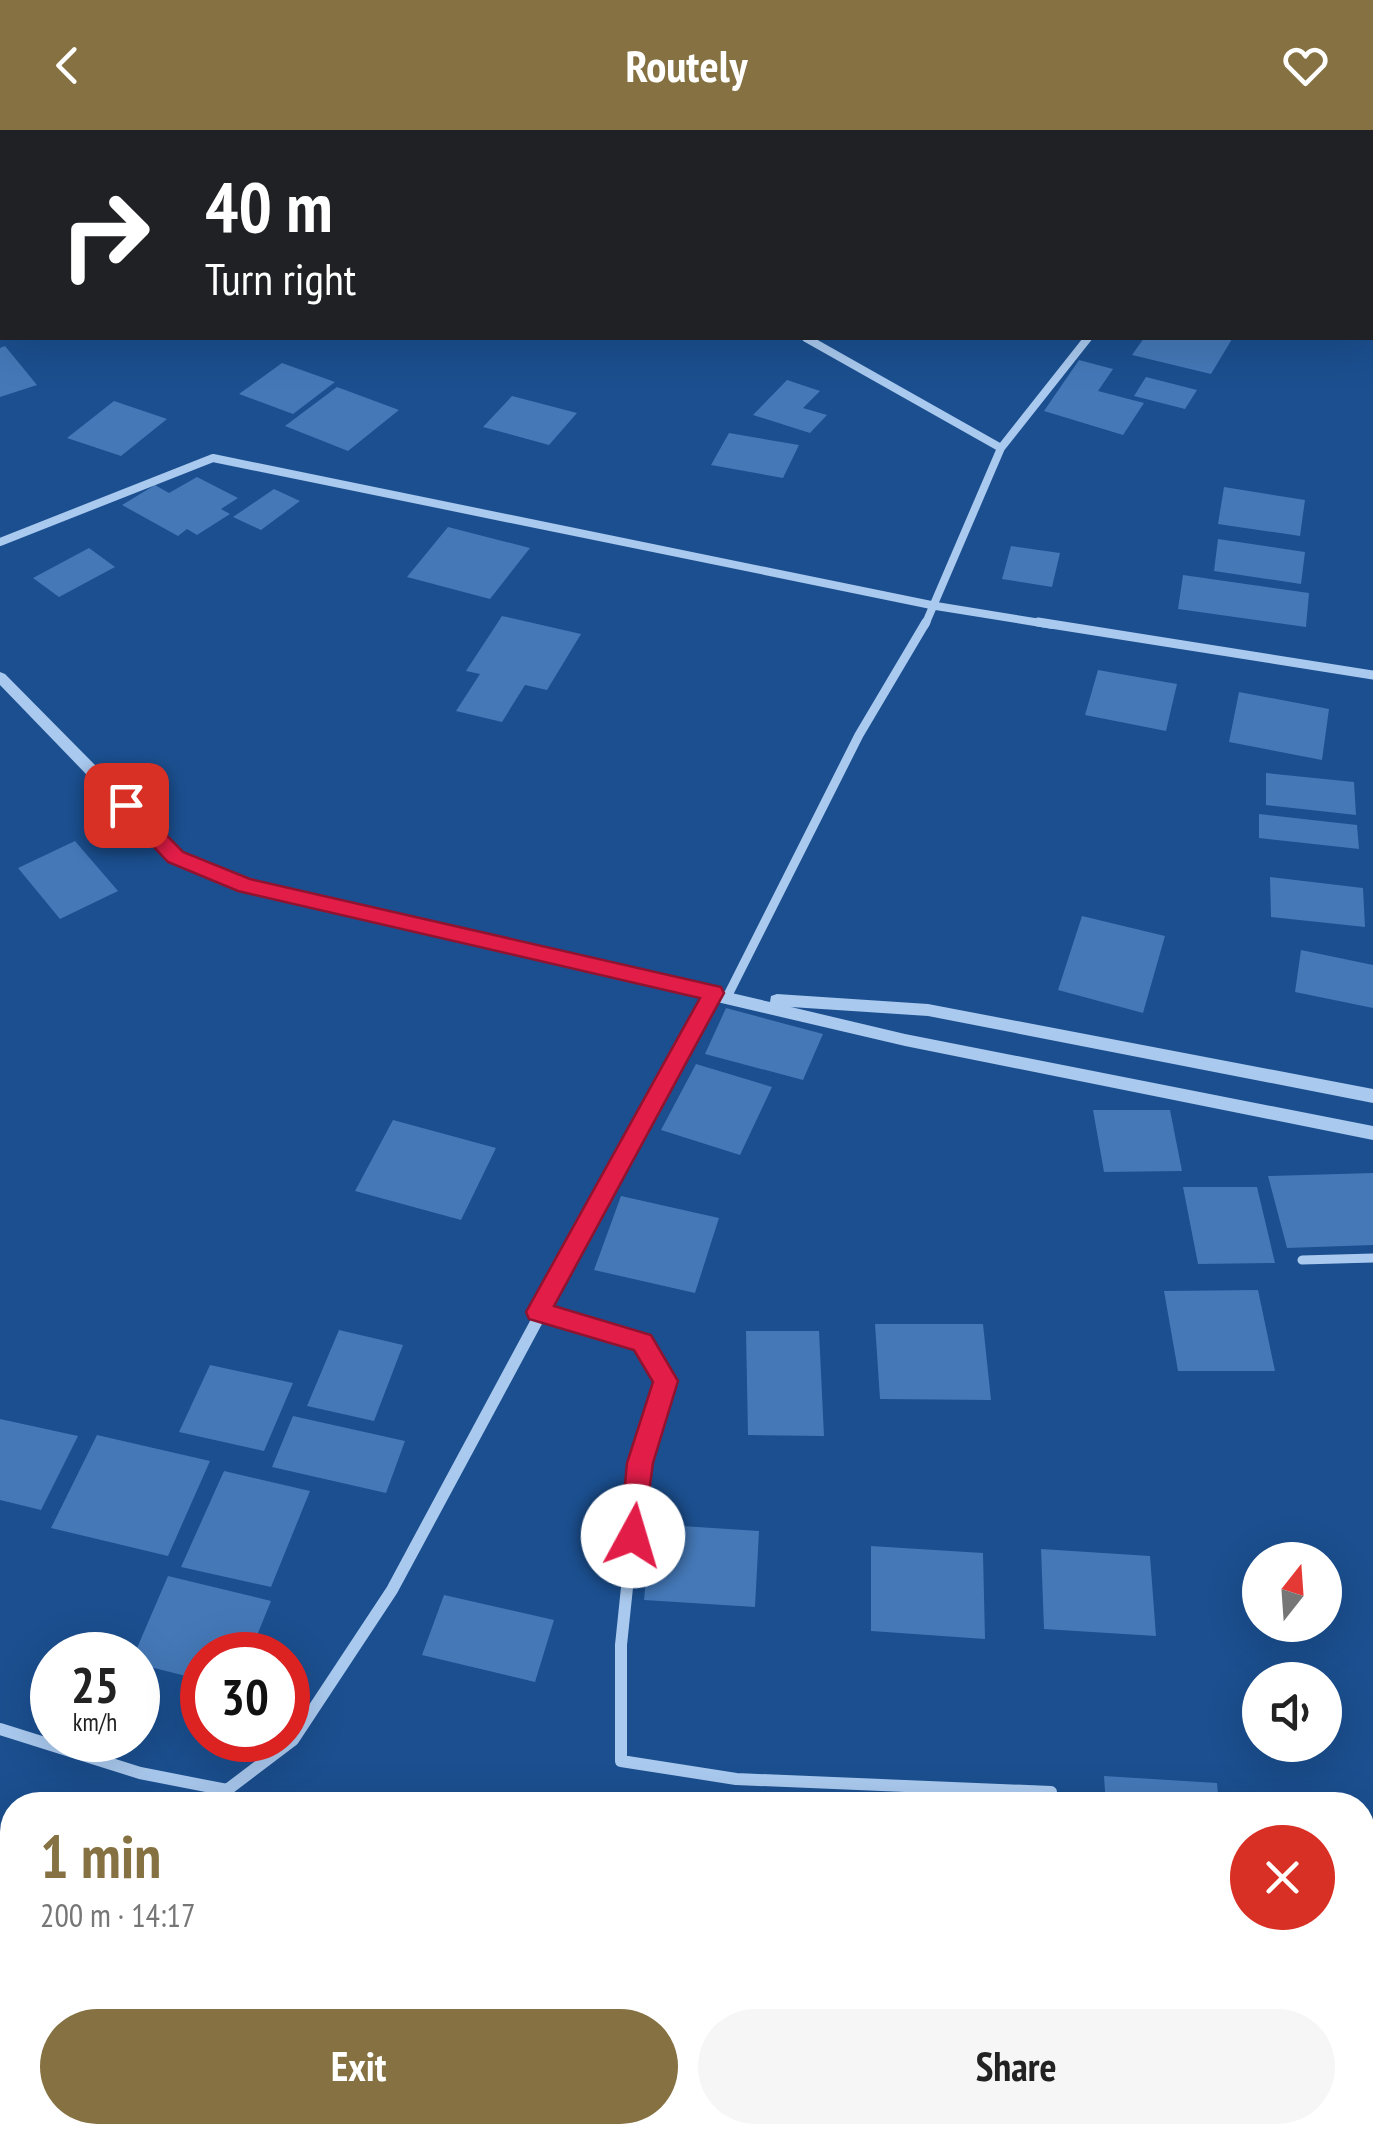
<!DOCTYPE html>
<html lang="en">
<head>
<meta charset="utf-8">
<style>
	:root { --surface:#fff; --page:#f6f6f6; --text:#222; --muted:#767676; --accent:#857141 }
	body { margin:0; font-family:"PT Sans Narrow",sans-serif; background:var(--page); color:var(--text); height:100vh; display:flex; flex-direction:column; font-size:38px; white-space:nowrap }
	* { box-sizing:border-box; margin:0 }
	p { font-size:32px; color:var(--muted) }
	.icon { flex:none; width:55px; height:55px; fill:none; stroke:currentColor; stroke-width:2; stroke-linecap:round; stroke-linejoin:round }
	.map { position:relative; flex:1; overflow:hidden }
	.drawer { position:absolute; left:0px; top:1662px; width:1375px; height:352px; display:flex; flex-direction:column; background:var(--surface); border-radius:40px 40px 0 0; box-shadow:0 10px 40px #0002 }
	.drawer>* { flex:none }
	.banner { position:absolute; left:0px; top:0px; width:1375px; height:210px; box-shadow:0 10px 40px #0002; background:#202124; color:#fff; overflow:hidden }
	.needle { width:65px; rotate:17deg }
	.fabs { position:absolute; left:1242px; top:1412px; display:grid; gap:20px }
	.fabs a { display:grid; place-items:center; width:100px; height:100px; border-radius:50%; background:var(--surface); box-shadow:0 10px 40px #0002; font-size:50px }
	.speed { position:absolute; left:30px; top:1502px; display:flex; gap:20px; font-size:50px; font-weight:700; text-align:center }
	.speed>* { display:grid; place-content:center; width:130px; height:130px; border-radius:50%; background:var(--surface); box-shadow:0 10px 40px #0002; line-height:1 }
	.speed small { font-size:25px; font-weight:400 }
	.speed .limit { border:15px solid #d22; background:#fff; color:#111 }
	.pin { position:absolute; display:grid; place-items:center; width:85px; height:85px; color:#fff; margin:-42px; border-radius:20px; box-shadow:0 5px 15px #0006 }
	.me { position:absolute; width:110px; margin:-55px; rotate:6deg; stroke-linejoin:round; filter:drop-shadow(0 0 8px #0008) }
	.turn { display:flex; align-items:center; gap:35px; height:210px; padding:0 40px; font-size:45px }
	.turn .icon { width:130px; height:130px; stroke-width:2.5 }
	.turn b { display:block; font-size:70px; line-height:85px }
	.round { display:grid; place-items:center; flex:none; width:105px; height:105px; border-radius:52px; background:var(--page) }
	.headline { display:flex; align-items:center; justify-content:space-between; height:170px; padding:0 40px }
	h1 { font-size:60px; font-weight:800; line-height:75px; color:var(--accent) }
	.primary-button { display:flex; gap:20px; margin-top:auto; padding:20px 40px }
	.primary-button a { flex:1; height:115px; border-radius:60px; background:var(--accent); color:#fff; font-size:40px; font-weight:800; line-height:115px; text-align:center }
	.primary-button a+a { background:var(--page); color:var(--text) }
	header { display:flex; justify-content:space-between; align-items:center; height:130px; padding:0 40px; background:var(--accent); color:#fff; font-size:45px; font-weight:800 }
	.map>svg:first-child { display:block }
	.building { fill:#4478b7 }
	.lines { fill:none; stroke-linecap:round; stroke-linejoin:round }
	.minor-far2 { stroke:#a9c9ee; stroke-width:8 }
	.minor-far1 { stroke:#a9c9ee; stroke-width:9 }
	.minor { stroke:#a9c9ee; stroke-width:12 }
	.tertiary { fill:#a9c9ee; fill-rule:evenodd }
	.route { fill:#e11d48; stroke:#92132f; stroke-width:2.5 }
</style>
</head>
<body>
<header><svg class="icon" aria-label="back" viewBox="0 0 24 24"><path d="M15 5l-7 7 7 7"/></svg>Routely<svg class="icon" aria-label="heart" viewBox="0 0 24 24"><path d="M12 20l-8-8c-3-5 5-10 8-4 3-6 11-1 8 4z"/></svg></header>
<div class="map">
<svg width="1373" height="2013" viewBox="0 0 1373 2013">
	<rect width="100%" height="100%" fill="#1b4f8f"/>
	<path class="building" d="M1144,208H1226L1232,209L1211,244L1132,225Z
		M5,216L37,255L0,267V218Z
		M1079,230L1113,239L1098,261L1144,273L1123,305L1044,281Z
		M282,233L335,252L293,284L239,264Z
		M1146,247L1197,260L1185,279L1134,266Z
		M787,250L820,261L803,278L827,285L810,303L753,285Z
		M337,257L399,280L348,321L285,296Z
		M512,266L577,283L549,315L483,297Z
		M114,271L167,289L121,326L67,308Z
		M729,303L799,315L783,348L711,335Z
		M197,347L238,368L221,379L230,384L197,405L187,399L178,406L122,375L155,355L169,363Z
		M1224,357L1305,370L1300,406L1218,394Z
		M274,359L300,371L261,400L233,387Z
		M448,397L530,418L490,469L407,447Z
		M1218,409L1305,422L1301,454L1214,441Z
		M1011,416L1060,423L1052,457L1002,449Z
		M89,418L115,437L59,467L33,448Z
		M1183,445L1309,463L1306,497L1178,479Z
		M502,486L581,504L547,560L525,555L502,592L456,581L480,544L466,541Z
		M1098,540L1177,554L1166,601L1085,585Z
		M1239,562L1329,579L1322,630L1229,612Z
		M1266,643L1354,652L1356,685L1266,675Z
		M1259,684L1357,695L1359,719L1259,708Z
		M75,711L118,761L60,789L18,738Z
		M1270,747L1363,758L1365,797L1271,787Z
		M1082,786L1165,806L1143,883L1058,860Z
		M1301,820L1373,835V878L1295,862Z
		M726,878L823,904L803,950L705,924Z
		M696,934L772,957L740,1025L661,1000Z
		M1093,980H1170L1182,1041L1104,1042Z
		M393,990L496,1018L461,1090L355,1061Z
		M1373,1043V1115L1287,1118L1268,1046Z
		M1183,1057H1257L1275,1133L1198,1134Z
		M621,1066L719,1088L695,1163L594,1140Z
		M1258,1160L1275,1241H1178L1164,1161Z
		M875,1194H983L991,1270L880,1269Z
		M339,1200L403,1215L374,1291L307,1276Z
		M746,1201H819L824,1306L748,1305Z
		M210,1235L293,1253L264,1321L179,1302Z
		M293,1286L405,1311L386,1363L272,1337Z
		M0,1289L78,1306L41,1380L0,1370Z
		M97,1305L210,1331L168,1426L51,1398Z
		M224,1341L310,1361L271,1457L181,1437Z
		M651,1394L759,1401L755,1477L644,1470Z
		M871,1416L983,1423L985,1509L871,1501Z
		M1041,1419L1150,1426L1156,1506L1044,1499Z
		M168,1446L271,1471L249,1525H202V1550L138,1534V1525H134Z
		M444,1465L554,1490L535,1552L422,1525Z
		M1104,1646L1217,1653L1219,1675H1106Z"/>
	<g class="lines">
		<path class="minor-far2" d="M647,2L653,0
			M806,208L1001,318
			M0,412L213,328L936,476L1053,495
			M925,495L1001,318L1088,208"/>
		<path class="minor-far1" d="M1038,492L1373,545
			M727,867L859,605L926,492
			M1302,1130L1373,1128
			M560,1148L713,863"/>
		<path class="minor" d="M538,1182L642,1212L666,1251L640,1333L621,1515V1631L736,1649L1051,1662
			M0,1599L140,1643L227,1660L293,1610L392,1460L561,1146"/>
		<path class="tertiary" d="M0,542L5,544L182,723L249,751L770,872L771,866L777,864L928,874L1373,959V973L928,886L791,877L905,904L1373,996V1010L905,916L239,760L170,731L0,555Z"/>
	</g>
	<path class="route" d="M126,668L132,670L183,722L250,749L721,857L724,863L554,1176L651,1205L678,1251L653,1333L642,1414L633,1418L623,1414L620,1406L627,1333L653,1252L634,1220L529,1189L526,1182L700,868L238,761L168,732L119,680L116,675Z"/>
</svg>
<div class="fabs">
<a><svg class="needle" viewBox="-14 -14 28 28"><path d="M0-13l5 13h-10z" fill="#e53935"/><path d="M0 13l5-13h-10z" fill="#767676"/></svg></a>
<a><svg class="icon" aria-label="sound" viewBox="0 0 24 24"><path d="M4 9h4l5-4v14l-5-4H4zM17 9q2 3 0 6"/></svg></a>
</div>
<div class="speed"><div>25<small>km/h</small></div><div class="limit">30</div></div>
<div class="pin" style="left:126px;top:675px;background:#d93025"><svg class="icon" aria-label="arrive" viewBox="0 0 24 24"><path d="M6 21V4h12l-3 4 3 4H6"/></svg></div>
<svg class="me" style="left:633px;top:1406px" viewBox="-20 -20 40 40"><circle r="19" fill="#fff"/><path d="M0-13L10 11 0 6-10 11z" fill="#e11d48"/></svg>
<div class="banner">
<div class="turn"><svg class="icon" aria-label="right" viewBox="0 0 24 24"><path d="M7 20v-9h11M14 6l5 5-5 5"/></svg><div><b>40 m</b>Turn right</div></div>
</div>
<section class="drawer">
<div class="headline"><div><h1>1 min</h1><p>200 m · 14:17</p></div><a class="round" style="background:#d93025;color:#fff"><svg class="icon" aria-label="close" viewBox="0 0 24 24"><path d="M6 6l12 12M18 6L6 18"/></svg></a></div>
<div class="primary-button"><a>Exit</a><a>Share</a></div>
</section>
</div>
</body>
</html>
